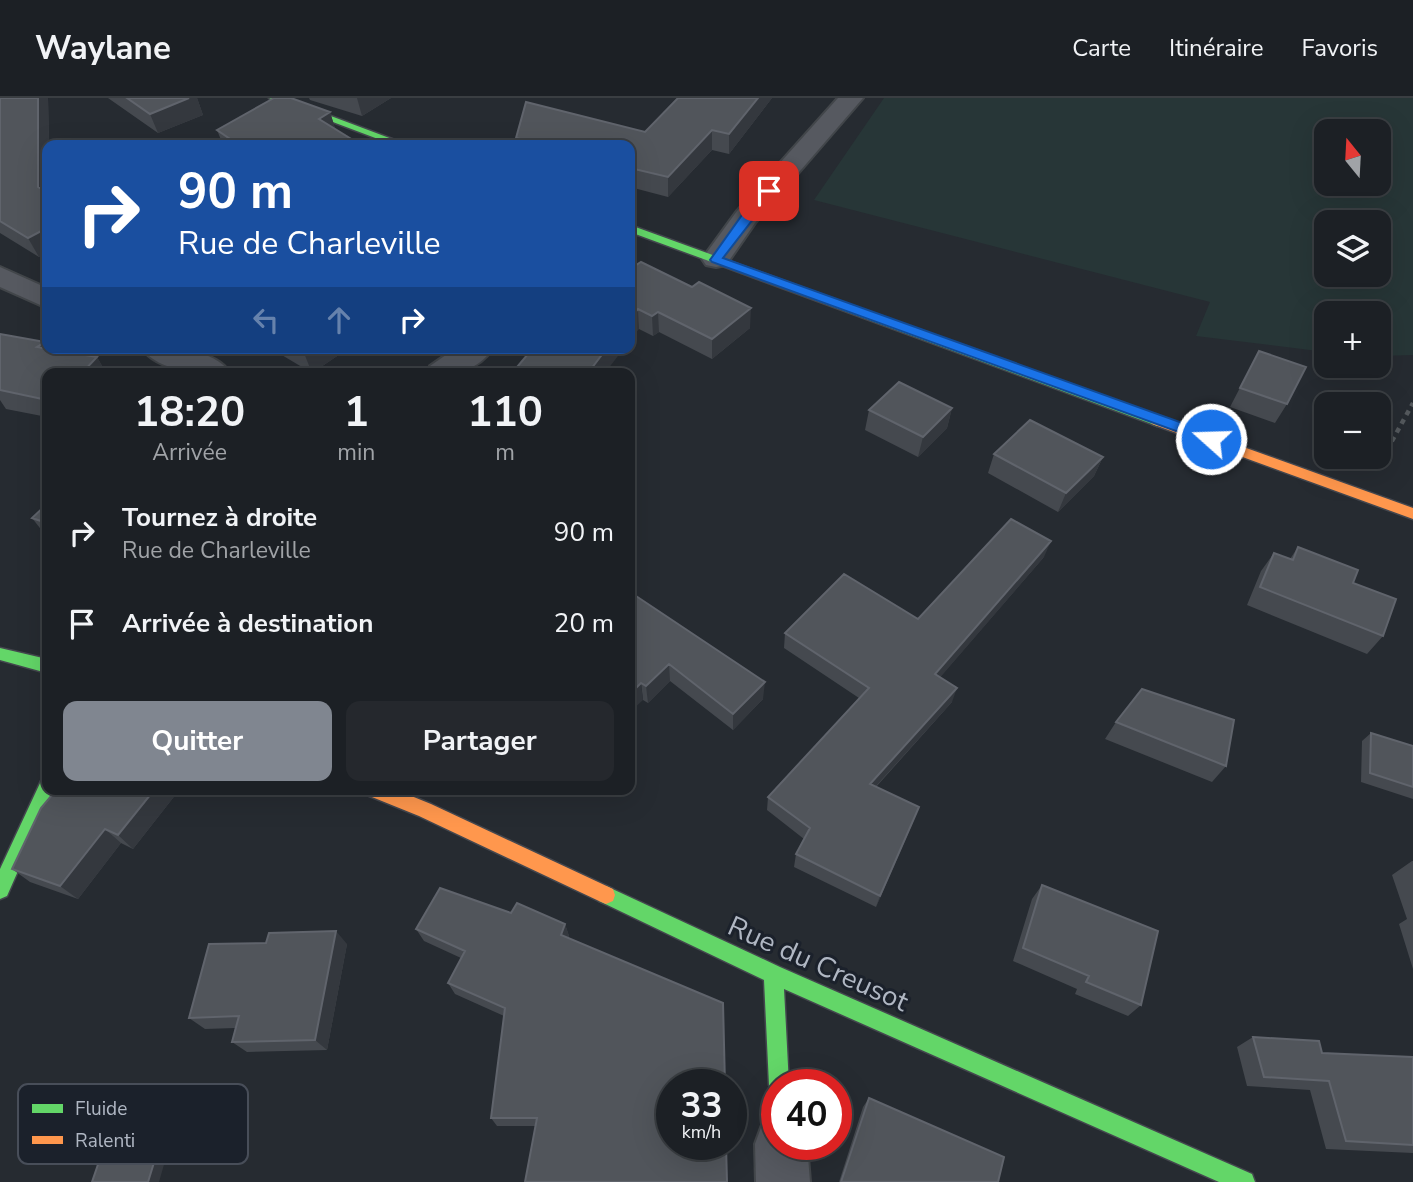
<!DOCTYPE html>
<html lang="fr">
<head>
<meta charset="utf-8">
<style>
	:root { --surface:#1c2025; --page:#25282d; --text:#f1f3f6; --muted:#a0a3a7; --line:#3a3e42; --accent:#808690 }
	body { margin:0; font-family:"Nunito Sans",sans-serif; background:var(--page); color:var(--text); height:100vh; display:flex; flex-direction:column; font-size:26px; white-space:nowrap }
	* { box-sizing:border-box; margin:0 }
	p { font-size:23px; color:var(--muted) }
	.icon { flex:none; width:38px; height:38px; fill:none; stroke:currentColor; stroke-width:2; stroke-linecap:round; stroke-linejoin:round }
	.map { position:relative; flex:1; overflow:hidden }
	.sheet { position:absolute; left:42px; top:270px; width:593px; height:427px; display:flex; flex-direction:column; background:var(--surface); border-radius:14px; box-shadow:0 7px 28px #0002,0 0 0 2px var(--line) }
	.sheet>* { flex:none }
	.hud { position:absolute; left:42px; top:42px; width:593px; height:214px; border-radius:14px; box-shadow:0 7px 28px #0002,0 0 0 2px var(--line); background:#1a4fa0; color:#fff; overflow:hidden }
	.needle { width:46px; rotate:342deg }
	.buttons { position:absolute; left:1314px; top:21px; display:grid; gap:14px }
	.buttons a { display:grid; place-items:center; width:77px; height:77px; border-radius:14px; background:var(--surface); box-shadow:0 7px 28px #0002,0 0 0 2px var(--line); font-size:35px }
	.speed { position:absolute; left:656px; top:971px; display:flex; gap:14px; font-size:35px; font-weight:700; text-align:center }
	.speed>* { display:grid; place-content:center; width:91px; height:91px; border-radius:50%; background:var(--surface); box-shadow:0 7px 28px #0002,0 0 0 2px var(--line); line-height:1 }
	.speed small { font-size:18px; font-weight:400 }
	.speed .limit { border:10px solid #d22; background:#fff; color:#111 }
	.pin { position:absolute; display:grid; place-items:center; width:60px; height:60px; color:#fff; margin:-30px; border-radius:14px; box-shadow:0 4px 10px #0006 }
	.me { position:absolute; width:77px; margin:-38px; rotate:290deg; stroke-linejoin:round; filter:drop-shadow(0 0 5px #0008) }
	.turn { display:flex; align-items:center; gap:24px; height:147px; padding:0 21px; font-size:32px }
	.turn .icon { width:91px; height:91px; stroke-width:2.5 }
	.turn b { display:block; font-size:49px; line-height:60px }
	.lanes { display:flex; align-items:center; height:66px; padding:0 21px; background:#0003; justify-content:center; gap:35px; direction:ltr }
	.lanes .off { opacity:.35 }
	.eta { display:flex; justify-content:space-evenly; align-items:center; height:119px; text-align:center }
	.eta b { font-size:42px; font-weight:700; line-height:49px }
	.primary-button { display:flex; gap:14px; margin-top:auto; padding:14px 21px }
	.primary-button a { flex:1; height:80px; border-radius:14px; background:var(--accent); color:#fff; font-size:28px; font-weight:700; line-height:80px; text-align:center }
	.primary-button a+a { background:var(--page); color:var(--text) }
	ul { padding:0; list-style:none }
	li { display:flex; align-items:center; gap:21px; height:91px; padding:0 21px }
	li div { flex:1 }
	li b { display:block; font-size:26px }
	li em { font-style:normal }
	header { display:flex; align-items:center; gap:42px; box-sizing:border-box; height:98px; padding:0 35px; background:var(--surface); border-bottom:2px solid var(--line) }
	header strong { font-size:33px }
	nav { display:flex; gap:38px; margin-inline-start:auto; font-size:24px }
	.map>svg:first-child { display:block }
	.green { fill:#273637; fill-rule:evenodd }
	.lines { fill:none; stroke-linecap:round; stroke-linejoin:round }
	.street-casing { stroke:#42464a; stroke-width:4 }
	.fast-casing { stroke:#44474e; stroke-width:3 }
	.slow-casing { stroke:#44474e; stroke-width:3 }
	.path { stroke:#54595d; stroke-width:4.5; stroke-dasharray:5 5; stroke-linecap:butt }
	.street { fill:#565960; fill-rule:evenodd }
	.fast { fill:#63d668; fill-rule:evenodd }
	.slow { fill:#ff974d; fill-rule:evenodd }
	.wall { fill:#45494f }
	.shaded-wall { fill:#34383e }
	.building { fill:#51555b; stroke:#60646c; stroke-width:2 }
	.route { fill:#1a73e8; stroke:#114b97; stroke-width:2 }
	.labels { text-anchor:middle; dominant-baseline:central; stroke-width:6; stroke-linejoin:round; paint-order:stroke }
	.near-street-label { font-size:28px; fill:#b0b7c3; stroke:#1b212b }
	.key { fill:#1b212b; stroke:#484e59; stroke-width:2 }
	.key-label { font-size:19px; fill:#b0b7c3 }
</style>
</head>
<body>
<header>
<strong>Waylane</strong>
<nav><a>Carte</a><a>Itinéraire</a><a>Favoris</a></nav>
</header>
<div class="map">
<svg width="1413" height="1084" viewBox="0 0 1413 1084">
	<rect width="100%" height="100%" fill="#262b31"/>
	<path class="green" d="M884,0H1413V257L1379,258V215H1326V254L1196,238L1210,204L814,102ZM1326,33H1379V86H1326ZM1326,124H1379V177H1326Z"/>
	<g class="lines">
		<defs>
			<path id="street" d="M838,0H863L755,125L726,167L716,169L706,167L702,161L737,113Z
				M0,169L47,190V210L0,189Z
				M142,250C168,250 215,250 230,275C204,275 158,275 142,250Z
				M456,250H493C476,276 453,275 426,275L430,268Z
				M777,1021V1046H807L810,1084H756L755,1046L762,1027Z"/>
			<path id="fast" d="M269,0H283L408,47H394Z
				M630,127L1162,320L1164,323L1157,328L1152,326L630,134Z
				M0,550L47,561V575L0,562Z
				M47,680V691H54L7,798L0,801V771L41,683Z
				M606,788L780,869L1252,1076L1255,1084H1219L784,891L789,987H777V997L772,994L769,987L764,882L599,803L597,797L599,791Z"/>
			<path id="slow" d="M1157,318L1413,410V421L1152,326L1150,323Z
				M364,691H394L431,706L613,791L615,797L613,803L606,806L599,803L419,718L367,697Z"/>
		</defs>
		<use href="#street" class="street-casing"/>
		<use href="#fast" class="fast-casing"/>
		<use href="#slow" class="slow-casing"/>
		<path class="path" d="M1379,358L1387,352L1413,305"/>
		<use href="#street" class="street"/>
		<use href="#fast" class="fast"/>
		<use href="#slow" class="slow"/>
	</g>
	<path class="wall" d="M0,0H48L49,47H47V156L39,159L0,135Z
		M108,0H197L203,17L158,35Z
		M309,0H391L362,18L310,2Z
		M772,0L729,56L712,52L668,99L630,89V47H517L516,40L645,34Z
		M330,14L335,31L361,47H223L217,32Z
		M630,171L750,230L712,261L659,234L653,238L639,231Z
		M0,236L45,244L47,247V250L97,259L106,275H47V319L6,311L0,302Z
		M270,250H349L312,275Z
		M1259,253L1287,306L1275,325L1230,309Z
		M952,310L947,330L918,359L865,332L869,312Z
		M994,356L1103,359L1094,378L1058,414L988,375Z
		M47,406V439L32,420Z
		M1298,449L1353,485L1383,538L1367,556L1247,507L1261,473L1274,455L1290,461Z
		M1044,459L940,579L952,604L876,689L914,722L876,809L794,769L796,756L804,741L767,712L768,699L859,600L784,550L785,535L918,521Z
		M630,494L763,601L733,632L670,583L648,605L643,602Z
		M1116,624L1226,668L1212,684L1105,641Z
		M1371,635L1413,648V701L1361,684L1362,643Z
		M57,691H180L133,751L121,745L78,801L30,784L12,771Z
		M1412,763H1413V871L1399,826L1407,821L1392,777Z
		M1042,787L1141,907L1128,918L1075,896L1077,891L1013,863L1032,801Z
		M511,815L565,826L569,838L535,1028H497L491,1020L504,918L455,896L448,885L461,860L424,843L416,831Z
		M347,846L327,952L247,954L232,944L235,930L205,931L189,920Z
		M1253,939L1322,955L1413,959V1055L1326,1051L1310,992L1247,988L1237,949Z
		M869,1000L998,1084H839L863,1009Z"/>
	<path class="shaded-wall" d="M38,0H48L49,47H47V105L38,89Z
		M189,0H197L203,17L158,35L150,16Z
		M357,0H391L362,18Z
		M758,0H772L729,56V36Z
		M330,14L336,33L319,21Z
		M712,32V52L668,99V79Z
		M45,131L47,136V156L39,159L28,140Z
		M751,210L750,230L712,261V241Z
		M638,211L639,231L630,242V221Z
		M658,214L659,234L653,238L652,218Z
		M45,244L47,247V250L37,249Z
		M312,250H349L312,275L304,255Z
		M607,250H624L605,275H588Z
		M97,259L106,275H82Z
		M952,310L947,330L918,359L923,339Z
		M1103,359L1094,378L1058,414L1066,395Z
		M1051,443L1044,459L931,590L935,576Z
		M669,566L670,583L648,605L646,588Z
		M765,584L763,601L733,632V616Z
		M641,585L643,602L630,614V596Z
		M957,590L952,604L866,699L870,686Z
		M155,691H180L133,751L118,737Z
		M919,709L914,722L876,809L880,798Z
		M105,731L121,745L78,801L60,788Z
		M565,826L569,838L564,848L561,837Z
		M336,833L347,846L327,952L315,942Z
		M160,1045L169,1049L159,1084H148Z"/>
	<path class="building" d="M0,0H38V89L47,94V133L45,131L28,140L0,123Z
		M127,0H189L150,16Z
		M274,0H291L330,14L319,21L361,47H239L217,32Z
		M678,0H758L729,36L712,32L668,79L630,70V47H544L516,40L526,4L645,34Z
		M641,164L692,189L699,184L751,210L712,241L658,214L652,218L638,211L630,221V171Z
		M0,236L45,244L37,249L97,259L82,275H47V302L0,292Z
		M296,250H312L304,255Z
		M533,250H607L588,275H512Z
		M1259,253L1306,269L1287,306L1240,290Z
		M899,284L952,310L923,339L869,312Z
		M1030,322L1103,359L1066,395L994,356Z
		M47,406V425L32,420Z
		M1011,421L1051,443L935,576L957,590L870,686L919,709L880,798L796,756L810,730L768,699L869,590L785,535L844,476L918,521Z
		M1298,449L1358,472L1353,485L1396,501L1383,538L1260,489L1274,455L1293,462Z
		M630,494L765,584L733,616L669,566L646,588L641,585L630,596Z
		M1142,591L1234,622L1226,668L1116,624Z
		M1371,635L1413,648V689L1370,675Z
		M57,691H155L118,737L105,731L60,788L12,771L41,710Z
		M1042,787L1158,833L1141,907L1086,884L1089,878L1023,850Z
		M440,790L511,815L517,805L565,826L561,837L723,905L725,987H672V1046H726L727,1084H525L537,1020H491L505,910L448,885L465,853L416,831Z
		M336,833L315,942L232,944L239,918L189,920L209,846L266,845L269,835Z
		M1253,939L1319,943L1322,955L1413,959V1047L1346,1043L1329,983L1264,979Z
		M869,1000L1004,1059L998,1084H841Z
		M106,1043L160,1045L148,1084H92Z"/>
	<path class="route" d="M769,89L775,93L723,160L1216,337L1218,341L1216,344H1206L712,164L710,162L742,117Z"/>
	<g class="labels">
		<g class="near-street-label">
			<text transform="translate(818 866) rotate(24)">Rue du Creusot</text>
		</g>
	</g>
	<rect x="18" y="986" width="230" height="80" rx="10" class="key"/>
	<rect x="32" y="1006" width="31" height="9" fill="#63d668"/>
	<rect x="32" y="1038" width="31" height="8" fill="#ff974d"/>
	<g class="key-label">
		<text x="75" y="1017">Fluide</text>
		<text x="75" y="1049">Ralenti</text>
	</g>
</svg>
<div class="buttons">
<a><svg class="needle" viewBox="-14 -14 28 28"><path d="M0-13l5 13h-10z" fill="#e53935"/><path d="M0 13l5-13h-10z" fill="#a0a3a7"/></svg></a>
<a><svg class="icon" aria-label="layers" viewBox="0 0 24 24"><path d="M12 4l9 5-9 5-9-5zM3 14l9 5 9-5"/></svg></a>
<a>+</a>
<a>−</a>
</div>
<div class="speed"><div>33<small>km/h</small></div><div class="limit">40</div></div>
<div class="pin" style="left:769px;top:93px;background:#d93025"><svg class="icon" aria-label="arrive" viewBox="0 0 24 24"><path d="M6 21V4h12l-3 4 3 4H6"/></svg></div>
<svg class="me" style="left:1211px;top:341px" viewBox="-20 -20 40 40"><circle r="17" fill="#1a73e8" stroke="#fff" stroke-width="3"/><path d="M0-11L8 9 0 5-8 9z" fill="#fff"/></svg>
<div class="hud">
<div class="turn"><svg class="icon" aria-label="right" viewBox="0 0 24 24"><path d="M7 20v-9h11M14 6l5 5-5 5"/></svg><div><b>90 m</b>Rue de Charleville</div></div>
<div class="lanes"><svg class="icon off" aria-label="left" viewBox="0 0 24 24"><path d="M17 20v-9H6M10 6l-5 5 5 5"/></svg><svg class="icon off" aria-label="ahead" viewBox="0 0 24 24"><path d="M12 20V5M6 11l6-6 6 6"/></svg><svg class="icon" aria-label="right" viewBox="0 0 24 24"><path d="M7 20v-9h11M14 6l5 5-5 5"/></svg></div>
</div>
<section class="sheet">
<div class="eta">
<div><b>18:20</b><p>Arrivée</p></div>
<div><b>1</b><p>min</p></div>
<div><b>110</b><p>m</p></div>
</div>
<ul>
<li><svg class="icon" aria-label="right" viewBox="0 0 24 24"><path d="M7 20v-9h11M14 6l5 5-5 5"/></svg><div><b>Tournez à droite</b><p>Rue de Charleville</p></div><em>90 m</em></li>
<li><svg class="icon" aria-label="arrive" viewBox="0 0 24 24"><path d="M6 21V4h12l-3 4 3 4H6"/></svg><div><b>Arrivée à destination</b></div><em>20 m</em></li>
</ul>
<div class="primary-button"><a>Quitter</a><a>Partager</a></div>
</section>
</div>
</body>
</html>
